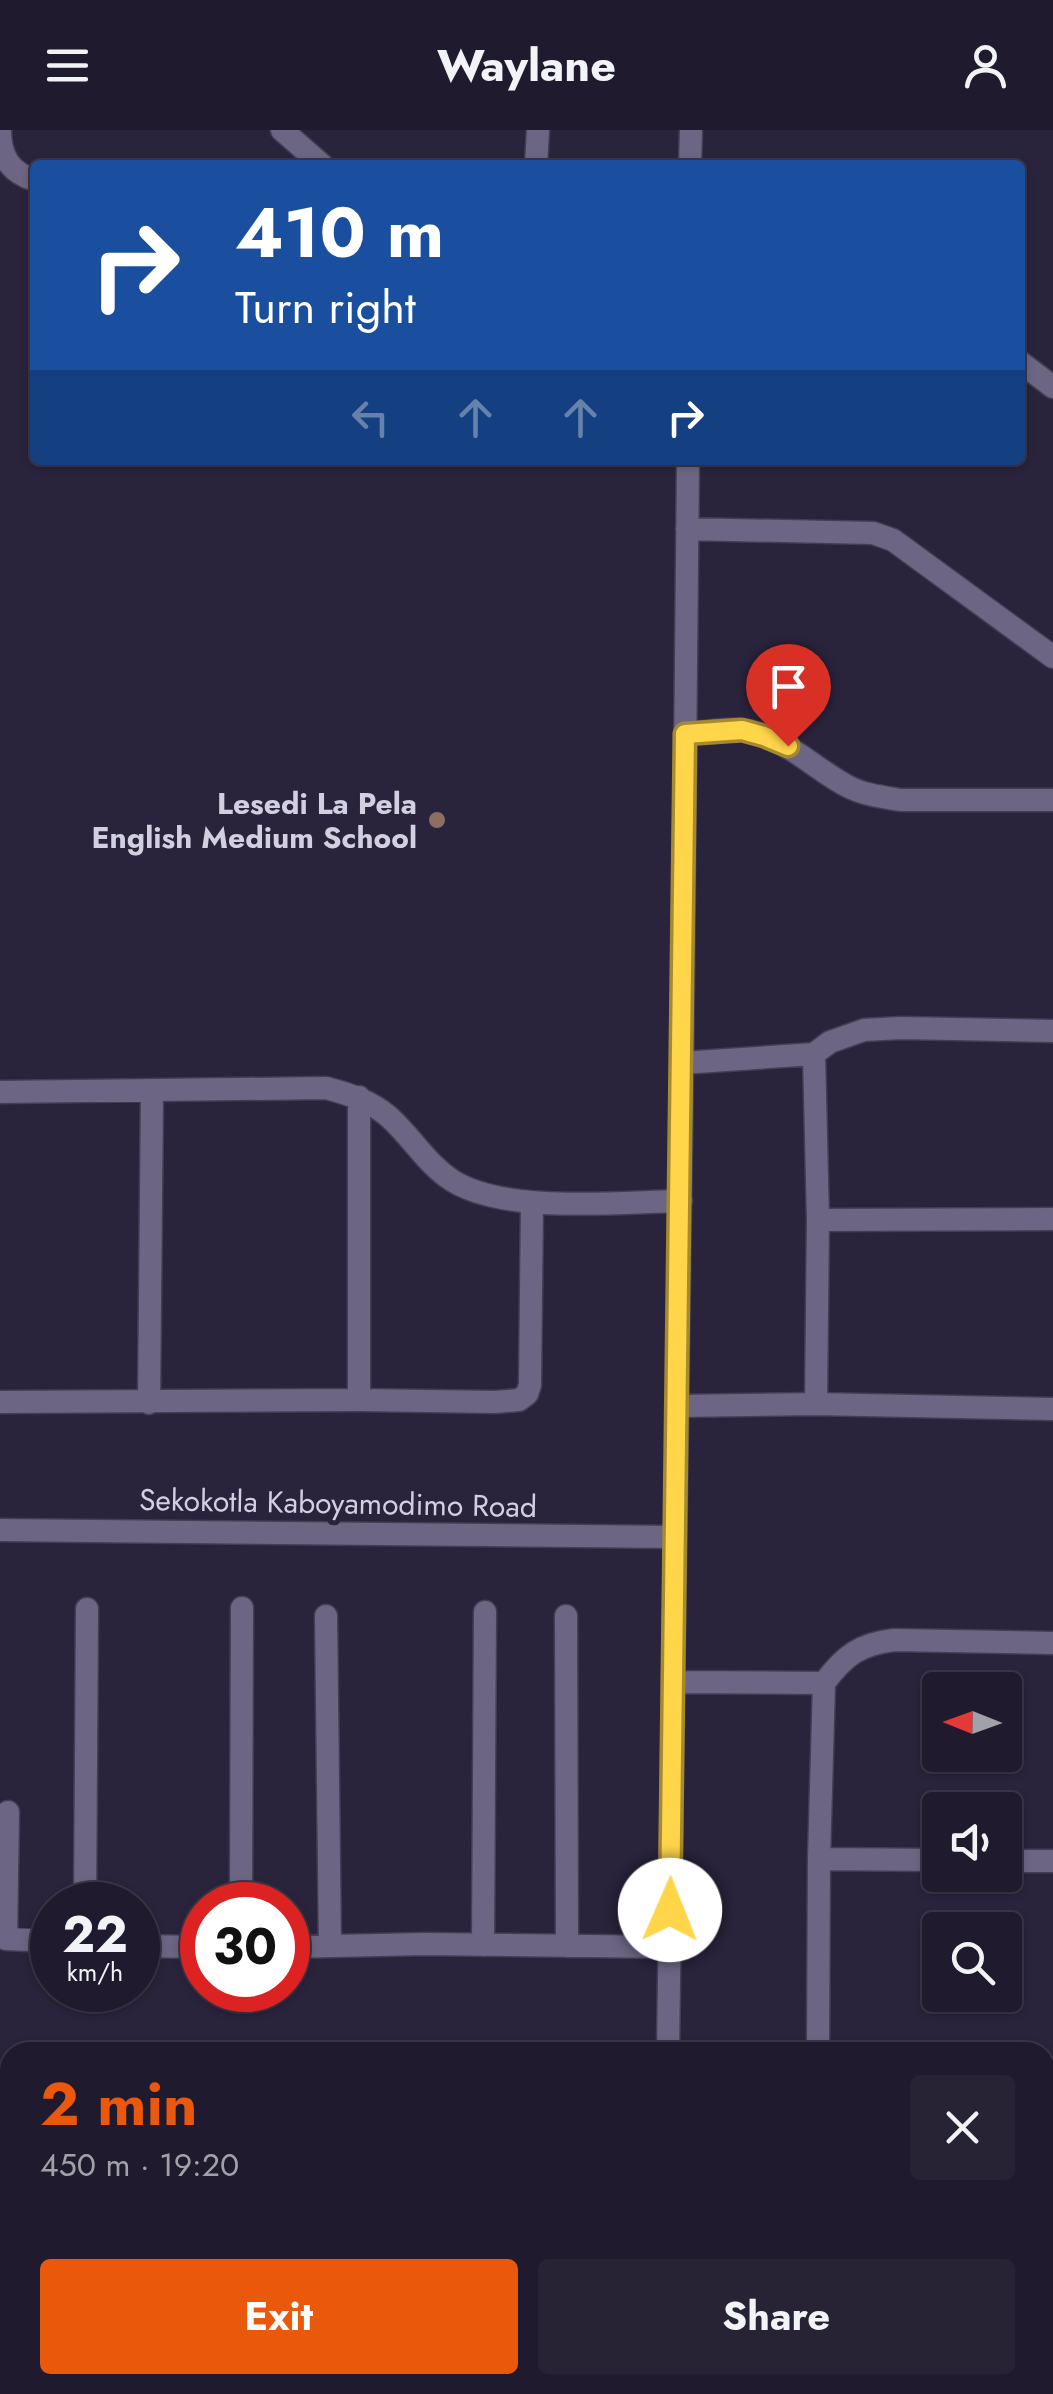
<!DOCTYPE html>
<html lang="en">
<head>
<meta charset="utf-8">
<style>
	:root { --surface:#1f1a2d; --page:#272335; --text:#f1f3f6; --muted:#a1a1aa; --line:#3c3849; --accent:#ea580c }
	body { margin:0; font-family:Jost,sans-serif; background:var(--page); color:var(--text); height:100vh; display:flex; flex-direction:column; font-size:38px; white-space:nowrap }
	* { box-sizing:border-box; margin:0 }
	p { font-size:32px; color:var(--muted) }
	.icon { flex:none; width:55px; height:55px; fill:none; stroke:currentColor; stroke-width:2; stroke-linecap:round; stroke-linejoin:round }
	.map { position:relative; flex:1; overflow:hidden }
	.drawer { position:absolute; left:0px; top:1912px; width:1055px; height:352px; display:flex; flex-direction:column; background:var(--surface); border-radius:30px 30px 0 0; box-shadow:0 2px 8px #0004,0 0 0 2px var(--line) }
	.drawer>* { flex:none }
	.top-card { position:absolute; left:30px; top:30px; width:995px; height:305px; border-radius:10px; box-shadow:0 2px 8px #0004,0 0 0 2px var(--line); background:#1a4fa0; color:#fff; overflow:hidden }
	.needle { width:65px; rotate:271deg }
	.tools { position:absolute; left:922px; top:1542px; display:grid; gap:20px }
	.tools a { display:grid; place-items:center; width:100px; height:100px; border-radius:10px; background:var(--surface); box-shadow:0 2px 8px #0004,0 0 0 2px var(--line); font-size:50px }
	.speed { position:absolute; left:30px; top:1752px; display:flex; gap:20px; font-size:50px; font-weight:700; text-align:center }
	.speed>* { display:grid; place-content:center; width:130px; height:130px; border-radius:50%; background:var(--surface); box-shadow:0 2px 8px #0004,0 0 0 2px var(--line); line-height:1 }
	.speed small { font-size:25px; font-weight:400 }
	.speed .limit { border:15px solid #d22; background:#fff; color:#111 }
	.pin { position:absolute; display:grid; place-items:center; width:85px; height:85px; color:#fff; margin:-102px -42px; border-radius:50% 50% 50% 0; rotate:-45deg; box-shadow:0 0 10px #0007 }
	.pin .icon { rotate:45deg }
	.me { position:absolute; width:110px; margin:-55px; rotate:1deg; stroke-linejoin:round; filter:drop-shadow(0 0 8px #0008) }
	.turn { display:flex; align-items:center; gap:35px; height:210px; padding:0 40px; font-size:45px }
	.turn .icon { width:130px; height:130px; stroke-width:2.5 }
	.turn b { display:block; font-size:70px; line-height:85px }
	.lanes { display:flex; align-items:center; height:95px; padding:0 40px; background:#0003; justify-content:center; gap:50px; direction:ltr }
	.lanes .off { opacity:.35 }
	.round { display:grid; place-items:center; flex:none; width:105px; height:105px; border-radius:10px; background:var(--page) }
	.head { display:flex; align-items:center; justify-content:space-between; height:170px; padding:0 40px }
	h1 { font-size:60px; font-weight:700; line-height:75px; color:var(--accent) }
	.action { display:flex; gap:20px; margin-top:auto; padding:20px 40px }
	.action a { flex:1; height:115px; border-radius:10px; background:var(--accent); color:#fff; font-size:40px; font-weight:700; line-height:115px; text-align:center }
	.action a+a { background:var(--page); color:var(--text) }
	header { display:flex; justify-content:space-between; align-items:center; height:130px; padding:0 40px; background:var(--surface); font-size:45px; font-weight:700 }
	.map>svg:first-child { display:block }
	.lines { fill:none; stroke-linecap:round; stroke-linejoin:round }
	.street-casing { stroke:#443e54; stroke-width:25 }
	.street { stroke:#6c6684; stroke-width:22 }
	.route-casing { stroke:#a68a30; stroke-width:25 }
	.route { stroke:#ffd54a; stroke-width:18 }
	.education-dot { fill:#8d6e63; stroke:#29233c; stroke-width:4 }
	.labels { text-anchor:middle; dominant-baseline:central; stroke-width:10; stroke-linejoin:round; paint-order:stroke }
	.poi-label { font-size:30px; font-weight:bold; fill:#d2cfe0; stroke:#29233c; text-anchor:end }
	.street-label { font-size:30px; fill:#d2cfe0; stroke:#29233c }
</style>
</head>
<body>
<header><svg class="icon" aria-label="menu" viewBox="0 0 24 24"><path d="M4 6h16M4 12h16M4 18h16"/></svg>Waylane<svg class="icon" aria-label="person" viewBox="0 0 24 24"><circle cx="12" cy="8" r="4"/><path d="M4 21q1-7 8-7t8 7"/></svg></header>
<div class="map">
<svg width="1053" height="2264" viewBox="0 0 1053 2264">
	<rect width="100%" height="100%" fill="#29233c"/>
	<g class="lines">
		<defs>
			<path id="street" d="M0,0C0,26 10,43 35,50
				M282,0L322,35
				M536,35L538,0
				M690,35L691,0
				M1020,232L1053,257
				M687,399L873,403L893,410L1053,527
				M685,605C703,602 721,599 739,600C782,603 812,638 849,657C865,665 883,667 901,670H1053
				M1053,901L901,898L864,900L830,912L814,924L818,1090L816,1274L1053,1279
				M682,933L814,924
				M0,962L326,958C349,964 370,971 388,986C412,1007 426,1034 453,1051C507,1084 617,1072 681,1071
				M818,1090L1053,1089
				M359,1270V967
				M0,1272L359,1270L495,1272L519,1270L527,1264L530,1255L532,1073
				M149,1273L152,962
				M677,1276L816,1274
				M0,1400L675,1407
				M326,1486L330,1816
				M566,1486L567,1816
				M674,1552L824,1553L819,1729L818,1922
				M824,1553C845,1525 860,1514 894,1510L1053,1513
				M8,1682L6,1809L52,1811
				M819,1729L940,1730
				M1005,1731H1053
				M85,1775L87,1479
				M241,1775L242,1478
				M483,1815L485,1482
				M138,1816L202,1817
				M288,1817L425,1814L670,1817
				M668,1922L682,933L688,330
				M1045,1957H1053
				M1045,2168H1053
				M814,2255V2264
				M664,2264V2255"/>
		</defs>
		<use href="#street" class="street-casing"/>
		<use href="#street" class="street"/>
	</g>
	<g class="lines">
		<defs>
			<path id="route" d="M670,1780L685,604L742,600L764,606L788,616"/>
		</defs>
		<use href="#route" class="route-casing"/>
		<use href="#route" class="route"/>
	</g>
	<circle class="education-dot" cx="437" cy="690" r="10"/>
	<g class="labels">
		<g class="poi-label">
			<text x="417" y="673">Lesedi La Pela<tspan x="417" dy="34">English Medium School</tspan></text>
		</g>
		<g class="street-label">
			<text transform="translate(338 1373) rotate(1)">Sekokotla Kaboyamodimo Road</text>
		</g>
	</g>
</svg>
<div class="tools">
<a><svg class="needle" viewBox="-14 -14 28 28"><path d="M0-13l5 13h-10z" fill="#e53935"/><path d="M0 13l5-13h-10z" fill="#a1a1aa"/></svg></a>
<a><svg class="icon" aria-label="sound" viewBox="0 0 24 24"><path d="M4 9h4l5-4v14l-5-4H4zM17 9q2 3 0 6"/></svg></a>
<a><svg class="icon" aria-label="search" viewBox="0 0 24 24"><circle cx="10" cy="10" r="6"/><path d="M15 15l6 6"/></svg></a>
</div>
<div class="speed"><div>22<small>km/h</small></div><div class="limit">30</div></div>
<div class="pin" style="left:788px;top:616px;background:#d93025"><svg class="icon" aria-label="arrive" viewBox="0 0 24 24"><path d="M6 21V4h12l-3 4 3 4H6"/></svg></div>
<svg class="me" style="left:670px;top:1780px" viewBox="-20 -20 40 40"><circle r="19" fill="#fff"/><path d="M0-13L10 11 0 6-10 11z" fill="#ffd54a"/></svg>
<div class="top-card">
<div class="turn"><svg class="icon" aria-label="right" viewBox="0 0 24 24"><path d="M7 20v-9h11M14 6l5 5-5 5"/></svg><div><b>410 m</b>Turn right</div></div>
<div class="lanes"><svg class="icon off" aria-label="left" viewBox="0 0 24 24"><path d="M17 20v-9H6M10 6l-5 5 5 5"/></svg><svg class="icon off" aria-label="ahead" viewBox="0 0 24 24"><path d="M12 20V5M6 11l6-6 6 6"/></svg><svg class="icon off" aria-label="ahead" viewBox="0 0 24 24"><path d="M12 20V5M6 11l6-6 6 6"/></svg><svg class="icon" aria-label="right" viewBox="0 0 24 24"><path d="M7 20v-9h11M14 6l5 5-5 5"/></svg></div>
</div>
<section class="drawer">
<div class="head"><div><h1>2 min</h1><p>450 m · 19:20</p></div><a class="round"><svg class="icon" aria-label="close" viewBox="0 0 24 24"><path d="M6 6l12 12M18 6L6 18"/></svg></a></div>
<div class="action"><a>Exit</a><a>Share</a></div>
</section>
</div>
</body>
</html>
